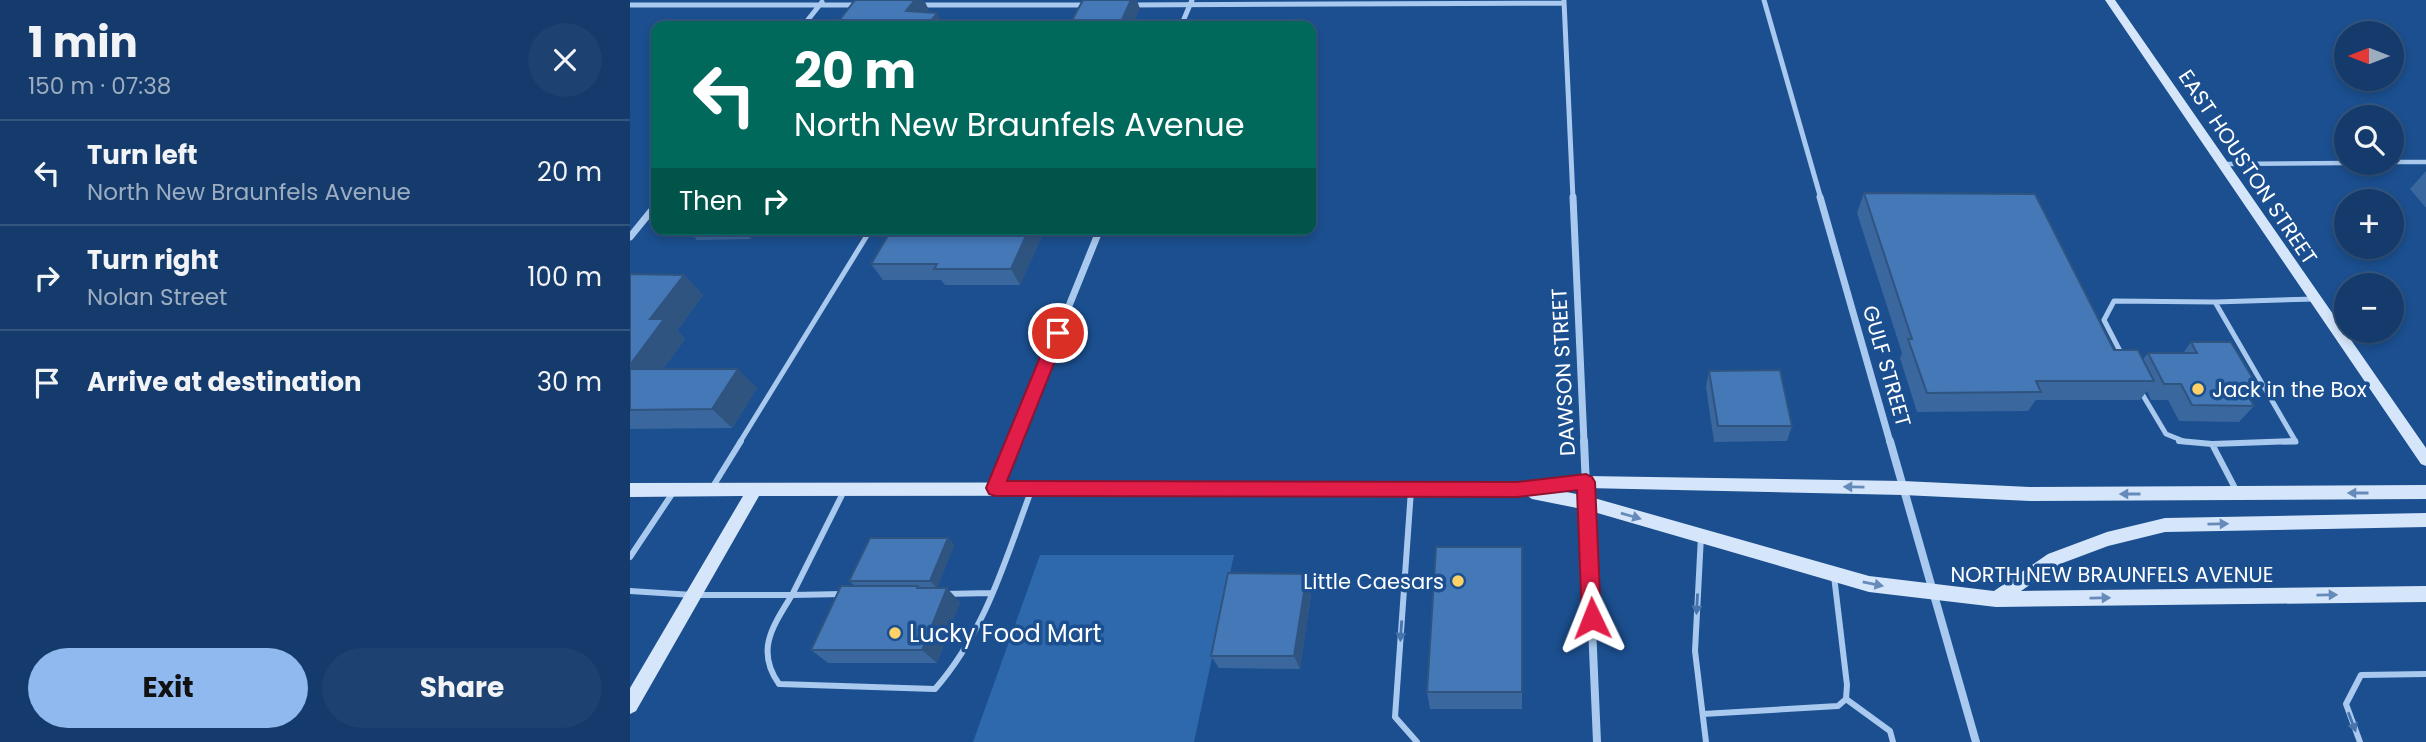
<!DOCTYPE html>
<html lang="en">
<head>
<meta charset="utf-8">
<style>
	:root { --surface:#143b6b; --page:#1d4271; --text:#f1f3f6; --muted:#9dadc1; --line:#33557e; --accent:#90b9f0 }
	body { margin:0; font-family:Poppins,sans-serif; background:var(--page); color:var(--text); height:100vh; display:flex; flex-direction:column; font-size:26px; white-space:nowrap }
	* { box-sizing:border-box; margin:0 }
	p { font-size:23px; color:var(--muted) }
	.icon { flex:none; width:38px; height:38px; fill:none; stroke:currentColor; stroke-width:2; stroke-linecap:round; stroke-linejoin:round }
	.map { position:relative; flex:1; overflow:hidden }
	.side { display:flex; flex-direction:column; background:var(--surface); width:630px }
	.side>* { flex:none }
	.banner { position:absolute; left:21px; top:21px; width:665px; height:214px; border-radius:14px; box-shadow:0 4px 10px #0003,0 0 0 2px var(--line); background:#00695c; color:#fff; overflow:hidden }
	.needle { width:46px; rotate:270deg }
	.controls { position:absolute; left:1704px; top:21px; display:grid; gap:14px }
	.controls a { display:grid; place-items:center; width:70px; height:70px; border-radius:50%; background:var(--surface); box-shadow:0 4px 10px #0003,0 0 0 2px var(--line); font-size:35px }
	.pin { position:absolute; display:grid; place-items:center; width:60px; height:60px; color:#fff; margin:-30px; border:4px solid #fff; border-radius:50%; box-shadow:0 2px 7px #0007 }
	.me { position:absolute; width:77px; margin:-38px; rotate:358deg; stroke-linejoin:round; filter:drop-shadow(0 0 5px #0008) }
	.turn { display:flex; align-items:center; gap:24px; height:147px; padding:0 28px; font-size:32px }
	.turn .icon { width:91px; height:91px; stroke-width:2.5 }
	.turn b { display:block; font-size:49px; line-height:60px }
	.then { display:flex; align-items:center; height:66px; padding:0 28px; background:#0003; gap:14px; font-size:26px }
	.round { display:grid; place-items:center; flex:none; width:74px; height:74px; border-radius:37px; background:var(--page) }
	.head { display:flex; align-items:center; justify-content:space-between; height:119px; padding:0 28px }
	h1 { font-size:42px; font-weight:700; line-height:52px }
	.button { display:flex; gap:14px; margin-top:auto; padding:14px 28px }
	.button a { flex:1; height:80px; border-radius:42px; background:var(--accent); color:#111; font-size:28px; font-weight:700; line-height:80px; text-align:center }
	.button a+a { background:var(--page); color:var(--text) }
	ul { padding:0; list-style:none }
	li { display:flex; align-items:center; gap:21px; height:105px; padding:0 28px; border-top:2px solid var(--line) }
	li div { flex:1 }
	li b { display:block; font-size:26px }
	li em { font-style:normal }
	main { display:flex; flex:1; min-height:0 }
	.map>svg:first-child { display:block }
	.green { fill:#2e69ad }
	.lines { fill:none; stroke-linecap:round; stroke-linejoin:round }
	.lane-far2 { stroke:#a9c9ee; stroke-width:4.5 }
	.lane-far1 { stroke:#a9c9ee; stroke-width:5 }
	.lane { stroke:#a9c9ee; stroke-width:6 }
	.street-far2 { stroke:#a9c9ee; stroke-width:5 }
	.street-far1 { stroke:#a9c9ee; stroke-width:7 }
	.street { stroke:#a9c9ee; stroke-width:8 }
	.secondary { fill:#d6e6fa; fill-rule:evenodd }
	.wall { fill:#3a679d }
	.shaded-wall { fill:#305480 }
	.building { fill:#4478b7; stroke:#305480; stroke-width:2 }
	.oneway { fill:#668bba }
	.oneway2 { fill:#4674ac }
	.route { fill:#e11d48; stroke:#92132f; stroke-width:2 }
	.poi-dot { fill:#ffd166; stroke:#1b4f8f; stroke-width:2.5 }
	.labels { text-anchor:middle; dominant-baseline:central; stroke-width:7; stroke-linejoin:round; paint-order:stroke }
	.street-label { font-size:21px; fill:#fff; stroke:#1b4f8f }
	.poi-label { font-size:21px; fill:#fff; stroke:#1b4f8f; text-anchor:start }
	.near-poi-label { font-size:24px; fill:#fff; stroke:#1b4f8f; text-anchor:start }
</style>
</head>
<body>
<main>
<section class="side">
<div class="head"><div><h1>1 min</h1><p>150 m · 07:38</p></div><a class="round"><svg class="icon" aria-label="close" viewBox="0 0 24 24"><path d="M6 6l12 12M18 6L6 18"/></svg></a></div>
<ul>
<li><svg class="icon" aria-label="left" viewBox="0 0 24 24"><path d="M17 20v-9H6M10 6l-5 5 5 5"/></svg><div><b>Turn left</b><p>North New Braunfels Avenue</p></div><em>20 m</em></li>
<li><svg class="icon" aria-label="right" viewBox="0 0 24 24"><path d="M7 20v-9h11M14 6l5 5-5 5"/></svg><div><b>Turn right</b><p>Nolan Street</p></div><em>100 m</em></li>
<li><svg class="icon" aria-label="arrive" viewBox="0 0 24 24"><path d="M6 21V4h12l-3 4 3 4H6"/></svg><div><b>Arrive at destination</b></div><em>30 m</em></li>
</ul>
<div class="button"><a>Exit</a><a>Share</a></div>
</section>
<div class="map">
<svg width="1796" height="742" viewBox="0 0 1796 742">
	<rect width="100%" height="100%" fill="#1b4f8f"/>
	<path class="green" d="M410,555H604L564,742H343Z"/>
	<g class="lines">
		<path class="lane-far2" d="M1762,162H1796
			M1592,164L1717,163"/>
		<path class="lane-far1" d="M1492,355L1474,320L1484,301L1585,302
			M1511,392L1536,434L1556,442
			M110,442L241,229
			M1653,442H1666L1585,302L1685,299"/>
		<path class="lane" d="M1549,441L1582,444
			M82,488L111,441
			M781,490L765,717L787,742
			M1606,490L1582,444L1665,441
			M214,491L162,595L214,594
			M1071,536L1065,651L1076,742
			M0,557L44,491
			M0,591L63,595H162C143,626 125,650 149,684L305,689C355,632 375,561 401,491
			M315,594L361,593
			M1216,699L1260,731L1263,742
			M1073,714L1208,706L1216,699L1217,685L1204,576
			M1730,742L1716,704L1731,675L1796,674"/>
		<path class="street-far2" d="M1134,0L1191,199
			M934,1L943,199
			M0,5H230
			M287,5H458
			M501,5L934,3
			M173,26L192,2
			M551,26L562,0"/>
		<path class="street-far1" d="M943,197L954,442
			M1190,197L1260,442
			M0,237L26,205
			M384,442L470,229"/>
		<path class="street" d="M954,441L967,742
			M1260,441L1346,742
			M365,488L384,441"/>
		<path class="secondary" d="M1475,0H1485L1796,448V466L1791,464Z
			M956,476L1273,481L1400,487L1796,485V499L1400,501L1273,495L956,488L931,491L957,496L1239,576L1364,591L1418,554L1477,532L1535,518L1796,513V527L1535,532L1478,546L1430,564L1391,591L1796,586V602L1366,607L1239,592L957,510L902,499L896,495L129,496L6,711L0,714V688L113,496L0,497V483L887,482Z"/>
	</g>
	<path class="wall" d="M1796,171V208L1780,189Z
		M1234,193L1484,350L1513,359L1518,353H1553L1561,342L1631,392L1622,402L1624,406L1609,422L1549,421L1538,400H1521L1517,391L1510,400H1406L1398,411L1287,412L1270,358L1272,353L1227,213Z
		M58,229H128L121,239L67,240Z
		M251,229H415L390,285H315L311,280H253L241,264L259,235H255Z
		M0,274L54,275L73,295L47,331L55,339L33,369L127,388L102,428L0,429Z
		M1079,371L1162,426L1157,441L1084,442L1076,387Z
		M318,538L324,545L307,588L330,602L307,663H198L181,650L225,586L219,581Z
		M892,547V709H800L797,692Z
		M682,588L670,669L589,668L581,656Z"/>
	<path class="shaded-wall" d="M285,0H294L299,10L286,26L276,11Z
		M501,0H507L510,9L502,26H489Z
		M307,13L314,26H297Z
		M114,229H128L121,239Z
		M399,229H415L390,285L381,269Z
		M54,275L73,295L47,331L55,339L19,388L0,372V365L20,319Z
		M108,369L127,388L102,428L82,409Z
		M318,538L324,545L307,588L300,581Z
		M677,574L682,588L670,669L664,656Z
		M317,588L330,602L307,663L292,650Z"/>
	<path class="building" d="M225,0H285L276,11L307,13L297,26H205Z
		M453,0H501L489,26H439Z
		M1234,193L1405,194L1484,350H1508L1524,381H1406L1411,392L1297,393L1278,339H1282Z
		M262,229H399L381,269H304L307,264H241Z
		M0,274L54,275L20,319H34L0,365Z
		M1561,342H1601L1631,392H1616L1624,406L1562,405L1551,384H1534L1518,353H1567Z
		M0,369H108L82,409L0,410Z
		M1150,370L1162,426H1088L1079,371Z
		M240,538H318L300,581H219Z
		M806,547H892V692H797Z
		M598,573L677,574L664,656H581Z
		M211,586H288L287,588H317L292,650H181Z"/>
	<defs><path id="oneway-solid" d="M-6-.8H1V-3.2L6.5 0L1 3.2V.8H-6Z" transform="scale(1.75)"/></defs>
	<g class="oneway">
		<use href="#oneway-solid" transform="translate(1224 487) rotate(-179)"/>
		<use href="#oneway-solid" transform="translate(1728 493) rotate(180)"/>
		<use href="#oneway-solid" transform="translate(1500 494) rotate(180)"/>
		<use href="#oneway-solid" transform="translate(1001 516) rotate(16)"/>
		<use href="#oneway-solid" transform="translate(1588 524) rotate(-1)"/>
		<use href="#oneway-solid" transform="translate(1243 584) rotate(11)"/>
		<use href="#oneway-solid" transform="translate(1697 595) rotate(-1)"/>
		<use href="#oneway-solid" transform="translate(1470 598) rotate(-1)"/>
	</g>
	<g class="oneway2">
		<use href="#oneway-solid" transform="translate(1067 604) rotate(93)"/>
		<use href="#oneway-solid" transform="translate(771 631) rotate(94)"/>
		<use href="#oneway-solid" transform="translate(1722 722) rotate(69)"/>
	</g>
	<path class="route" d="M428,327L436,333L377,481L887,482L956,474L962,477L965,482L971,618L969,624L962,627L955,624L952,618L947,490L887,497L365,496L359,494L356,488L420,333Z"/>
	<g class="poi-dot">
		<circle cx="1568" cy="389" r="7"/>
		<circle cx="828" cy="581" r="7"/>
		<circle cx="265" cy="633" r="7"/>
	</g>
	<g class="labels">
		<g class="street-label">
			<text transform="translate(1618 167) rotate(56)">EAST HOUSTON STREET</text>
			<text transform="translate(1257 366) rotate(74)">GULF STREET</text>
			<text transform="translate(933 372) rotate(-93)">DAWSON STREET</text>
			<text x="1482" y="574">NORTH NEW BRAUNFELS AVENUE</text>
		</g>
		<g class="poi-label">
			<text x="1582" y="389">Jack in the Box</text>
			<text x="814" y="581" text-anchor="end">Little Caesars</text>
		</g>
		<g class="near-poi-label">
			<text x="279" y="633">Lucky Food Mart</text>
		</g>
	</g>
</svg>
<div class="controls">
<a><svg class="needle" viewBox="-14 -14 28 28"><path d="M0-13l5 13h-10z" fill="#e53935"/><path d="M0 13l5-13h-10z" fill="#9dadc1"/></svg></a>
<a><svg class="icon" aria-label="search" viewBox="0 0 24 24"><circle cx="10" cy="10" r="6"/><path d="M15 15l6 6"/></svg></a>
<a>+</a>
<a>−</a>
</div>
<div class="pin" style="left:428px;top:333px;background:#d93025"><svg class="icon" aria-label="arrive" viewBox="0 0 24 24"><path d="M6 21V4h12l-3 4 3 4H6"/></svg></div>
<svg class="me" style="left:962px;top:618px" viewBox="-20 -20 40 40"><path d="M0-17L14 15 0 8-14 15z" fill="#e11d48" stroke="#fff" stroke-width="4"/></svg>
<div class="banner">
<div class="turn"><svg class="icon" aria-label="left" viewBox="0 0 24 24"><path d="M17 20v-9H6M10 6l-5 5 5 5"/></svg><div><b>20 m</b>North New Braunfels Avenue</div></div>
<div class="then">Then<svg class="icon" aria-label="right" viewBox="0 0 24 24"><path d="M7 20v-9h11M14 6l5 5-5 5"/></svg></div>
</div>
</div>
</main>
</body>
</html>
